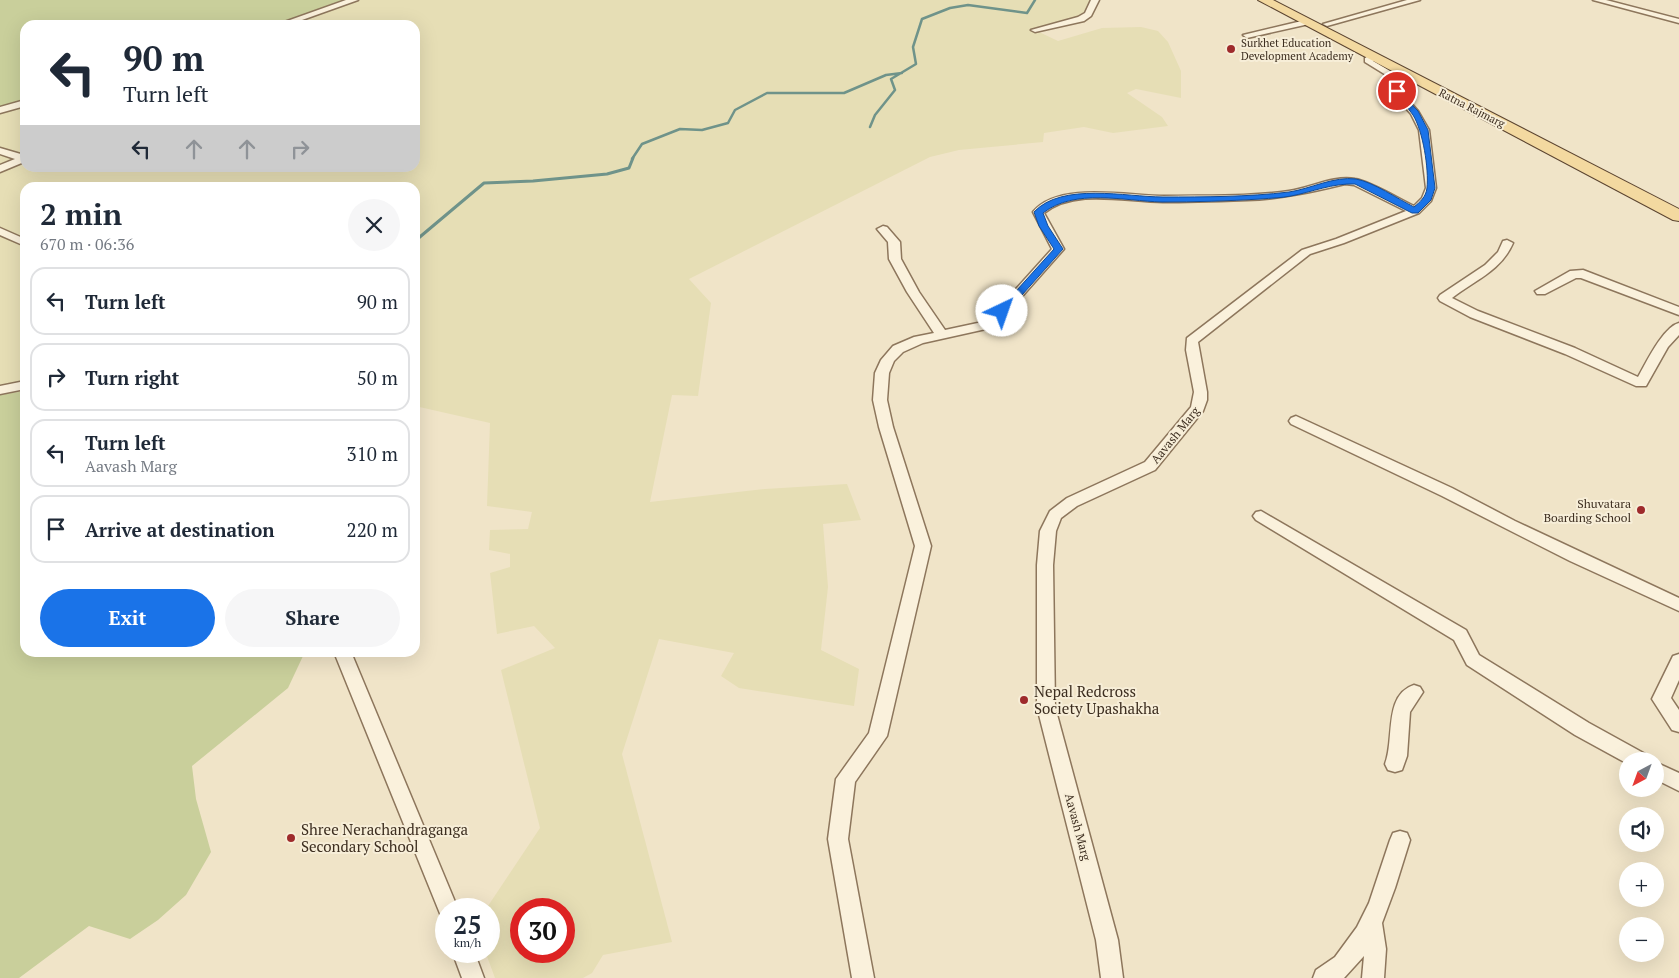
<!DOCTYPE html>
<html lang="en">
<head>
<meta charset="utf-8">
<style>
	:root { --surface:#fff; --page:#f6f6f7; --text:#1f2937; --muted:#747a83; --line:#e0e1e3; --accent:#1a73e8 }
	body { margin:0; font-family:"PT Serif",serif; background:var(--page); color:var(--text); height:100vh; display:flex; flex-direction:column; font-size:19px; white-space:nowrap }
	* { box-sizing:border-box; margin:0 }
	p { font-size:16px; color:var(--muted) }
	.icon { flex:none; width:28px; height:28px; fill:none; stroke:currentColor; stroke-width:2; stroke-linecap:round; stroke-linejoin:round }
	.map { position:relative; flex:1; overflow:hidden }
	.details { position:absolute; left:20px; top:182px; width:400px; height:475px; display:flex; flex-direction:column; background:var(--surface); border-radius:15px; box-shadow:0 5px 20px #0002 }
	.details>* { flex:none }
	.top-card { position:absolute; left:20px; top:20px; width:400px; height:152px; border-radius:15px; box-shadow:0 5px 20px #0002; background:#fff; color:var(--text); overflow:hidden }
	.needle { width:32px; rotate:221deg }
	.tools { position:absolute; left:1619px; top:752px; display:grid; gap:10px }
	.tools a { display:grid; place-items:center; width:45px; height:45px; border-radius:50%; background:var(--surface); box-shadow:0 5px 20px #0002; font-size:25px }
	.speed { position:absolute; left:435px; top:898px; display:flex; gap:10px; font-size:25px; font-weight:700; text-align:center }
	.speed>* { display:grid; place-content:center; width:65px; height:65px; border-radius:50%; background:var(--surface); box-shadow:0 5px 20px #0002; line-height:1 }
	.speed small { font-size:12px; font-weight:400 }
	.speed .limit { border:8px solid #d22; background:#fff; color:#111 }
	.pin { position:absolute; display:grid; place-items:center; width:42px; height:42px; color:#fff; margin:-21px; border:2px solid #fff; border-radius:50%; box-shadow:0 1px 5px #0007 }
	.me { position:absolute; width:55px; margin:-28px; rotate:42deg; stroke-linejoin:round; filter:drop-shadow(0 0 4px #0008) }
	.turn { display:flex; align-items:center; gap:18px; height:105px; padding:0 20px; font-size:22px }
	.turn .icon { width:65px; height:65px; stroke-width:2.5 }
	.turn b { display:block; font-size:35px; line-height:42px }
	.lanes { display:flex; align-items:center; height:48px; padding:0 20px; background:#0003; justify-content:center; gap:25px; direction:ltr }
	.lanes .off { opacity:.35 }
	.round { display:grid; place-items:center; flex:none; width:52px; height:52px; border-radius:26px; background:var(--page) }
	.headline { display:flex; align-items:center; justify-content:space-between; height:85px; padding:0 20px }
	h1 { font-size:30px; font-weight:800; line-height:38px }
	.button { display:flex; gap:10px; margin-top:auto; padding:10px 20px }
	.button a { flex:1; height:58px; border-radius:30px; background:var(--accent); color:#fff; font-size:20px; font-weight:800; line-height:58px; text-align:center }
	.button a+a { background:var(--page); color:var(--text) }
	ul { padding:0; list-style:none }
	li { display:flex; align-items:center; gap:15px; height:68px; margin:0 10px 8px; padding:0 10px; border:2px solid var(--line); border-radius:15px }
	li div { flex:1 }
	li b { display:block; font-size:19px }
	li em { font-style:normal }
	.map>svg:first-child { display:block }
	.farmland { fill:#e6deb5; fill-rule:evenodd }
	.green { fill:#c9cf9b }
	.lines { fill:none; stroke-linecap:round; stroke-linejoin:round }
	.stream-far1 { stroke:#6f938a; stroke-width:2.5 }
	.stream { stroke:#6f938a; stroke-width:3 }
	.minor-casing { stroke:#8d765c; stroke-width:3 }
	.primary-casing { stroke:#5b4430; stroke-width:2 }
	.minor { fill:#faf1dc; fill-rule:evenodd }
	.primary { fill:#f3d9a0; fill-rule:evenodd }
	.route { fill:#1a73e8; stroke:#114b97 }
	.poi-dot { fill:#9e2a2b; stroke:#f7eed8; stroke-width:2 }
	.labels { text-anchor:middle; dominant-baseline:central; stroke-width:4; stroke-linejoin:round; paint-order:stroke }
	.far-poi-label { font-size:11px; fill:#3d2e20; stroke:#f7eed8; text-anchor:start }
	.far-street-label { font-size:11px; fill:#3d2e20; stroke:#f7eed8 }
	.street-label { font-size:12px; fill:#3d2e20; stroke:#f7eed8 }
	.poi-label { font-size:12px; fill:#3d2e20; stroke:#f7eed8; text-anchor:end }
	.near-poi-label { font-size:15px; fill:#3d2e20; stroke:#f7eed8; text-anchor:start }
</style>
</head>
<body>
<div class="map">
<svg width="1679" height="978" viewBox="0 0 1679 978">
	<rect width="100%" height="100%" fill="#f0e4c8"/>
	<path class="farmland" d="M349,0H1099L1093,15L1085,21L1039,32L1058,41L1102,28L1141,27L1158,31L1168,42L1181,71V98L1136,89L1127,93L1162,117L1168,126L1113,133L1084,127L1044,133L1043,142L959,150L930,157L689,279L711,303L698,396L672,395L650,502L765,489L847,484L861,520L823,524L828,587L821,650L859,669L854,706L739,688L721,676L734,653L659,639L622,754L672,942L603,955L592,973L583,978H495L485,951H489V909H486L540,828L501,670L555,648L534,626L497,634L490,573L510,567V554L489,550L490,530L528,529L532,512L487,506L490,423L415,406V188H25V391L0,395V107L25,100V168H415V25H269L289,21ZM521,909H564V951H521Z"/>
	<path class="green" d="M0,0H349L289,21L269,25H25V100L0,107Z
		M25,391V652H303V656L288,688L192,766L196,799L211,852L186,895L158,920L130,939L89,926L19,978H0V395Z"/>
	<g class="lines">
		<path class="stream-far1" d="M870,127L875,115L895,90L891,79L916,64L913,47L922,19L950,8L968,5L1027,13L1035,0
			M632,159L642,144L680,129L702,130L728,123L735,110L767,93H844L886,75L902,73"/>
		<path class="stream" d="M415,241L484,183L533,181L607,174L629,168L633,158"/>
		<defs>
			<path id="minor" d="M346,0H358L288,25H276Z
				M1091,0H1099L1091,16L1084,21L1035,32L1031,30L1078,17L1085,13Z
				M1407,0H1420L1327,26L1323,24Z
				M1593,0H1606L1679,19V23Z
				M1306,20L1310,22L1309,24L1247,38L1243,35Z
				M1372,54L1376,57L1373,61L1407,81L1409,83L1402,91V93L1418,111L1429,130L1436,188L1431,201L1419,213L1344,243L1310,254L1198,342L1207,392V400L1203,411L1155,470L1077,506L1061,518L1056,531L1053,565L1055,707L1118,940L1123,978H1101L1096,940L1037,707V565L1040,531L1050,511L1067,498L1145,462L1191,407L1194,392L1186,350L1187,338L1302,250L1336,239L1406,211L1354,185L1345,184C1312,192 1281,199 1247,200C1219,201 1191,202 1163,202C1125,202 1076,188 1044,213L1064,249L995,327L923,343L903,352L894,361L889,373L887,400L893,427L931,546L887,736L855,782L848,839L874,978H852L828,839L836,779L869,733L915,546L879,427L873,400L875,373L881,360L893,346L914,337L934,333L907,292L889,259L888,242L877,229L883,226L887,227L900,242L901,259L919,292L945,330L987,321L1052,249L1033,212C1058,181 1128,196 1164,196C1205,195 1248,197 1289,191C1310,188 1334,175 1355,179C1370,181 1399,199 1414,206L1422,198L1426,188L1419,130L1411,114L1393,94L1392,91L1399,83L1365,62V58Z
				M25,100V106L0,113V107Z
				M0,148L24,155V162L0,172V165L15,159L0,154Z
				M0,228L25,239V246L0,235Z
				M1507,240L1513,243C1501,271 1475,280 1452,298L1478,311L1575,348L1638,377C1646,363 1663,327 1679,323V335L1668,347L1646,386H1636L1565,354L1470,317L1440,301L1438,298L1440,295L1485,265L1498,252L1503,241Z
				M1583,270L1679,307V315L1581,278H1576L1545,294H1537L1535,291L1570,271Z
				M25,381V389L0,394V386Z
				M1296,416L1452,488L1515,521L1679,598V611L1570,561L1442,496L1291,424L1289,421L1291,418Z
				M1261,511L1466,630L1479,655L1589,723L1647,755L1649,761H1628V764L1575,735L1467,665L1454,640L1256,520L1253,516L1256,512Z
				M334,652H351L458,909H446V919L441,916Z
				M1679,654V680L1671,698L1679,710V732L1672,730L1652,699L1673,656Z
				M1414,685L1420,687L1423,692L1410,712L1407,756L1402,770L1395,772L1388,770L1385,764C1395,740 1383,695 1414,685Z
				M1655,762L1679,773V791L1655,779Z
				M1400,831L1407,833L1410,840L1395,888L1382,923L1386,949L1384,978H1362L1364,956L1344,978H1313L1316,970L1335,957L1357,927L1369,903L1390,840L1393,833Z
				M452,951H474L484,978H462Z"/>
			<path id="primary" d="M1258,0H1273L1679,209V221L1673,220Z"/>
		</defs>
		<use href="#minor" class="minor-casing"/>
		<use href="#primary" class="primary-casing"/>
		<use href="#minor" class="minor"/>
		<use href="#primary" class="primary"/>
	</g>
	<path class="route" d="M1397,89L1418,111L1428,130L1435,188L1431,200L1418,213H1412L1355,184C1333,183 1312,192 1291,196C1281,198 1271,198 1261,199C1228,201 1194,202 1162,202C1124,201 1075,188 1043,213L1048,226L1063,249L1006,313L1002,314L998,311L1054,249L1039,226L1034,212C1062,182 1126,197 1163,197C1204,197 1248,197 1289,192C1310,189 1334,176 1356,179C1373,182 1398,199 1414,207C1420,202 1426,197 1427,188C1429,169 1423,131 1413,115C1408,107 1400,101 1394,94V91Z"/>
	<g class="poi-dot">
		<circle cx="1231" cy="49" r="5"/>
		<circle cx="1641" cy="510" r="5"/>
		<circle cx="1024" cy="700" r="5"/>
		<circle cx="291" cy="838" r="5"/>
	</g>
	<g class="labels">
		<g class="far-poi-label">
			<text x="1241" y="43">Surkhet Education<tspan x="1241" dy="13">Development Academy</tspan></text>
		</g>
		<g class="far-street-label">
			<text transform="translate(1472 108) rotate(27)">Ratna Rajmarg</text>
		</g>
		<g class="street-label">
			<text transform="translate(1175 435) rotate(-51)">Aavash Marg</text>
			<text transform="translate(1078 827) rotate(75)">Aavash Marg</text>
		</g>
		<g class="poi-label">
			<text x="1631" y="503">Shuvatara<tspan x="1631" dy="14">Boarding School</tspan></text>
		</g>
		<g class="near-poi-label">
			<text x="1034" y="691">Nepal Redcross<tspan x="1034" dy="17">Society Upashakha</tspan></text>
			<text x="301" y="829">Shree Nerachandraganga<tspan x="301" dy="17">Secondary School</tspan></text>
		</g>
	</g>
</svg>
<div class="tools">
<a><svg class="needle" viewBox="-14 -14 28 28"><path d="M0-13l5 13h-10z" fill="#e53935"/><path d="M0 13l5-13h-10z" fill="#747a83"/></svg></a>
<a><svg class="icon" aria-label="sound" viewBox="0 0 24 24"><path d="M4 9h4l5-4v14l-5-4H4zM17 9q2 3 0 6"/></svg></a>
<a>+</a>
<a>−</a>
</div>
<div class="speed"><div>25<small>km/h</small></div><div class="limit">30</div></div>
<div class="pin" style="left:1397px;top:91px;background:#d93025"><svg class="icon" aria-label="arrive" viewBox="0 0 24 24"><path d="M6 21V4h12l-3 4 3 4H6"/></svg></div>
<svg class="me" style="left:1002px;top:311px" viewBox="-20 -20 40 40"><circle r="19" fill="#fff"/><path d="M0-13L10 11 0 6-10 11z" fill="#1a73e8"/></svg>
<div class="top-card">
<div class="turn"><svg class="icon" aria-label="left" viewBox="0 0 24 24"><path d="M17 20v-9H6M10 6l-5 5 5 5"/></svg><div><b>90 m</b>Turn left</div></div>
<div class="lanes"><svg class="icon" aria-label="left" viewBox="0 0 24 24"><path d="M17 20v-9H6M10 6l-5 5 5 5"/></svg><svg class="icon off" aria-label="ahead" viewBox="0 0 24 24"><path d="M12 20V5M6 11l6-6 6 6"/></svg><svg class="icon off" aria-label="ahead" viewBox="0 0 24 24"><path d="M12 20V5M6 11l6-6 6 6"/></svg><svg class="icon off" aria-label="right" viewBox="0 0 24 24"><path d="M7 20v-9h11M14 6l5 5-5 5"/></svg></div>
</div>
<section class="details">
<div class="headline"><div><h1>2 min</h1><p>670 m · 06:36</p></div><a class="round"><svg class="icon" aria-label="close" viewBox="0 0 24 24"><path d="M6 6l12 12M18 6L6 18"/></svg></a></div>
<ul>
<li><svg class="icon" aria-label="left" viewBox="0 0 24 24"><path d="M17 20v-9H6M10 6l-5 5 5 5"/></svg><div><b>Turn left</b></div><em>90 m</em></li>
<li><svg class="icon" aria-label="right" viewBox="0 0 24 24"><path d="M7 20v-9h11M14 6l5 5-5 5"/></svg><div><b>Turn right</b></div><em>50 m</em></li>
<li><svg class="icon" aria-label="left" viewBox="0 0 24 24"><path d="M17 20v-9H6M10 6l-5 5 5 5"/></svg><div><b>Turn left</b><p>Aavash Marg</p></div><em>310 m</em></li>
<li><svg class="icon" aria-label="arrive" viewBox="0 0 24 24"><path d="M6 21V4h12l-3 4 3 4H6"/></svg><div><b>Arrive at destination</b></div><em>220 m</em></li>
</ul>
<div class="button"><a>Exit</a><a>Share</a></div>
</section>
</div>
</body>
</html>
